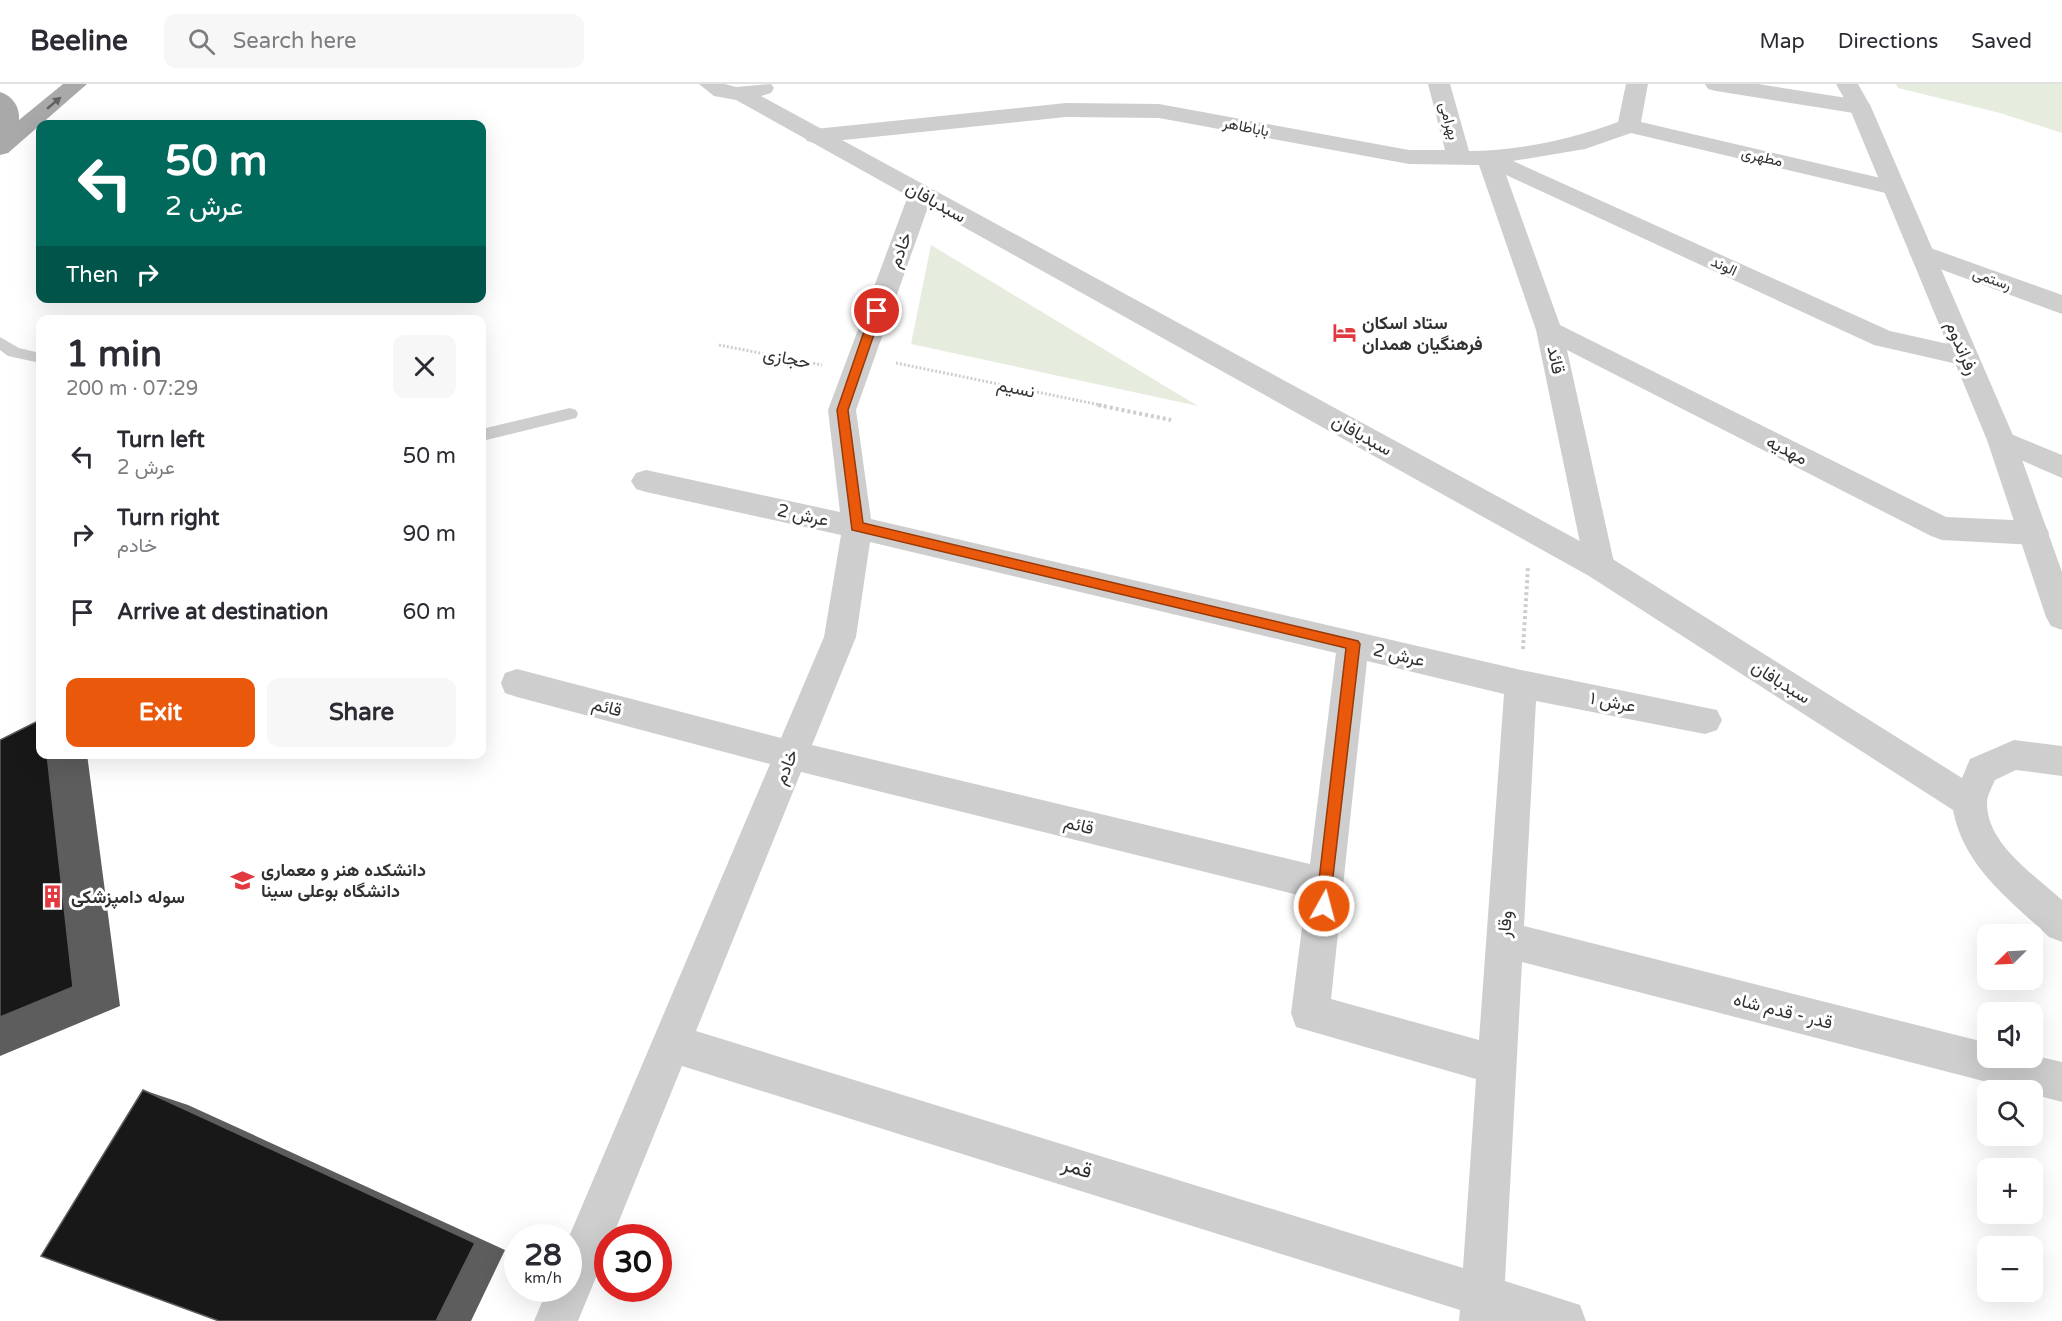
<!DOCTYPE html>
<html lang="en">
<head>
<meta charset="utf-8">
<style>
	:root { --surface:#fff; --page:#f7f7f7; --text:#2b2b33; --muted:#7c7c81; --line:#e1e1e2; --accent:#ea580c }
	body { margin:0; font-family:"Varela Round",Vazirmatn,sans-serif; background:var(--page); color:var(--text); height:100vh; display:flex; flex-direction:column; font-size:22px; white-space:nowrap }
	* { box-sizing:border-box; margin:0 }
	p { font-size:20px; color:var(--muted) }
	.icon { flex:none; width:33px; height:33px; fill:none; stroke:currentColor; stroke-width:2; stroke-linecap:round; stroke-linejoin:round }
	.map { position:relative; flex:1; overflow:hidden }
	.details { position:absolute; left:36px; top:231px; width:450px; height:444px; display:flex; flex-direction:column; background:var(--surface); border-radius:12px; box-shadow:0 6px 24px #0002 }
	.details>* { flex:none }
	.hud { position:absolute; left:36px; top:36px; width:450px; height:183px; border-radius:12px; box-shadow:0 6px 24px #0002; background:#00695c; color:#fff; overflow:hidden }
	.needle { width:39px; rotate:246deg }
	.controls { position:absolute; left:1977px; top:840px; display:grid; gap:12px }
	.controls a { display:grid; place-items:center; width:66px; height:66px; border-radius:12px; background:var(--surface); box-shadow:0 6px 24px #0002; font-size:30px }
	.speed { position:absolute; left:504px; top:1140px; display:flex; gap:12px; font-size:30px; font-weight:700; text-align:center }
	.speed>* { display:grid; place-content:center; width:78px; height:78px; border-radius:50%; background:var(--surface); box-shadow:0 6px 24px #0002; line-height:1 }
	.speed small { font-size:15px; font-weight:400 }
	.speed .limit { border:9px solid #d22; background:#fff; color:#111 }
	.pin { position:absolute; display:grid; place-items:center; width:51px; height:51px; color:#fff; margin:-26px; border:3px solid #fff; border-radius:50%; box-shadow:0 2px 6px #0007 }
	.me { position:absolute; width:66px; margin:-33px; rotate:7deg; stroke-linejoin:round; filter:drop-shadow(0 0 4px #0008) }
	.turn { display:flex; align-items:center; gap:21px; height:126px; padding:0 30px; font-size:27px }
	.turn .icon { width:78px; height:78px; stroke-width:2.5 }
	.turn b { display:block; font-size:42px; line-height:51px }
	.then { display:flex; align-items:center; height:57px; padding:0 30px; background:#0003; gap:12px; font-size:22px }
	.round { display:grid; place-items:center; flex:none; width:63px; height:63px; border-radius:12px; background:var(--page) }
	.summary { display:flex; align-items:center; justify-content:space-between; height:102px; padding:0 30px }
	h1 { font-size:36px; font-weight:700; line-height:45px }
	.cta { display:flex; gap:12px; margin-top:auto; padding:12px 30px }
	.cta a { flex:1; height:69px; border-radius:12px; background:var(--accent); color:#fff; font-size:24px; font-weight:700; line-height:69px; text-align:center }
	.cta a+a { background:var(--page); color:var(--text) }
	ul { padding:0; list-style:none }
	li { display:flex; align-items:center; gap:18px; height:78px; padding:0 30px }
	li div { flex:1 }
	li b { display:block; font-size:22px }
	li em { font-style:normal }
	header { display:flex; align-items:center; gap:36px; box-sizing:border-box; height:84px; padding:0 30px; background:var(--surface); border-bottom:2px solid var(--line) }
	header strong { font-size:28px }
	nav { display:flex; gap:33px; margin-inline-start:auto; font-size:21px }
	.search { width:420px; height:54px; background:var(--page); display:flex; align-items:center; gap:15px; box-sizing:border-box; padding:0 21px; border-radius:12px; color:var(--muted); font-size:22px }
	.map>svg:first-child { display:block }
	.green { fill:#e6eddf }
	.lines { fill:none; stroke-linecap:round; stroke-linejoin:round }
	.path-far1 { stroke:#cecece; stroke-width:3; stroke-dasharray:2 2; stroke-linecap:butt }
	.path { stroke:#cecece; stroke-width:4; stroke-dasharray:3 3; stroke-linecap:butt }
	.service { fill:#cecece; fill-rule:evenodd }
	.minor { fill:#cecece; fill-rule:evenodd }
	.tertiary { fill:#cecece; fill-rule:evenodd }
	.primary { fill:#a9a9a9; fill-rule:evenodd }
	.shaded-wall { fill:#5d5d5d }
	.building { fill:#181818; stroke:#5d5d5d; stroke-width:1.5 }
	.oneway { fill:#616161 }
	.route { fill:#ea580c; stroke:#983908; stroke-width:1.5 }
	.labels { text-anchor:middle; dominant-baseline:central; stroke-width:6; stroke-linejoin:round; paint-order:stroke }
	.far-street-label { font-size:15px; fill:#313131; stroke:#fff }
	.street-label { font-size:18px; fill:#313131; stroke:#fff }
	.poi-label { font-size:18px; font-weight:bold; fill:#313131; stroke:#fff; text-anchor:start }
	.near-street-label { font-size:21px; fill:#313131; stroke:#fff }
</style>
</head>
<body>
<header>
<strong>Beeline</strong>
<div class="search"><svg class="icon" aria-label="search" viewBox="0 0 24 24"><circle cx="10" cy="10" r="6"/><path d="M15 15l6 6"/></svg>Search here</div>
<nav><a>Map</a><a>Directions</a><a>Saved</a></nav>
</header>
<div class="map">
<svg width="2062" height="1237" viewBox="0 0 2062 1237">
	<rect width="100%" height="100%" fill="#fff"/>
	<path class="green" d="M1896,0H2062V49L2000,29L1898,4Z
		M931,161L1198,322L911,260Z"/>
	<g class="lines">
		<path class="path-far1" d="M719,261L822,281
			M896,279L1105,322"/>
		<path class="path" d="M1098,321L1171,336
			M1523,565L1528,483"/>
		<path class="service" d="M0,253L19,264L40,269V279L8,272L0,266Z
			M570,324L576,326L578,330L576,334L482,357V345Z"/>
		<path class="minor" d="M1428,0H1450L1469,67C1519,67 1572,55 1618,38L1626,0H1648L1641,38L1902,99L1906,104L1902,109L1894,111L1631,49L1585,65L1513,77L1890,247L1975,266L1979,273L1975,280L1966,282L1874,261L1506,91L1560,241L1946,433L2034,437L2045,441L2049,449L2045,457L2034,461L1942,456L1931,452L1567,266L1615,483L1611,492L1600,495L1589,492L1585,483L1536,246L1479,81L1409,80L1159,34L1066,33L815,59L807,57L804,52L807,47L815,45L1066,19L1159,20L1409,66H1445Z
			M1705,0H1758L1860,16L1868,18L1871,23L1868,28L1860,30L1716,7L1708,5Z
			M921,102L929,104L933,109L856,326L871,435L1521,586L1717,626L1722,636L1717,646L1705,650L1536,617L1524,842L1988,959V974H2032V971L2062,978V1018L2032,1010V1006H2018L1522,878L1505,1197L1580,1221L1586,1237H1459L1460,1226L682,982L612,1154H608V1164L578,1237H534L548,1204H568V1155L770,680L517,613L505,609L501,599L505,589L517,585L781,654L824,553L841,451L646,408L636,405L631,397L636,389L646,386L840,428L828,326L909,109L913,104ZM870,458L1336,569L1310,780L812,661L856,553ZM1367,577L1504,610L1479,956L1331,915ZM801,688L1306,813L1291,929L1296,943L1476,995L1463,1184L696,947Z
			M1922,161L2062,211V230L1913,175L1909,169L1913,163Z
			M2001,346L2062,371V394L1991,363L1987,356L1991,349Z"/>
		<path class="tertiary" d="M699,0H725L736,3L771,0L774,4L771,9L761,12L1611,474L1962,694L1970,675L2014,656L2062,662V692L2016,686L1995,696C1992,703 1987,712 1987,718C1986,760 2035,791 2062,816V858L2049,853C2008,814 1964,783 1953,726L1589,492L736,16L714,12Z
			M1836,0H1858L1871,23L2015,356L2062,488V546L2051,542L2046,533L1987,356L1849,23Z"/>
		<path class="primary" d="M63,0H87L8,69L0,71V8C13,12 20,23 19,36Z"/>
	</g>
	<path class="shaded-wall" d="M47,670H87L120,922L0,972V933Z
		M143,1006L188,1021L505,1166L471,1237H436Z"/>
	<path class="building" d="M40,636V670H47L73,903L0,933V656Z
		M143,1006L475,1159L436,1237H219L41,1172Z"/>
	<defs><path id="oneway-solid" d="M-6-.8H1V-3.2L6.5 0L1 3.2V.8H-6Z" transform="scale(1.5)"/></defs>
	<use class="oneway" href="#oneway-solid" transform="translate(54 19) rotate(-40)"/>
	<path class="route" d="M877,224L882,227L848,326L863,439L1358,557L1360,560L1329,827L1324,830L1318,827L1316,822L1346,564L852,446L837,326L871,227Z"/>
	<defs>
		<symbol id="hotel-bare" viewBox="-9 -9 18 18"><path d="M-6-4.5h1.5V1H6V5H4.5V3h-9V5H-6ZM-4 0a1.8 1.8 0 1 1 3.6 0ZM.5 0V-2.5h3Q6-2.5 6 0Z" fill="#e23940" stroke="#fff" stroke-width="2.5" paint-order="stroke"/></symbol>
		<symbol id="university-bare" viewBox="-9 -9 18 18"><path d="M0-5L7-2L0 1L-7-2ZM-4 1L0 2.5L4 1V4Q0 6-4 4Z" fill="#e23940" stroke="#fff" stroke-width="2.5" paint-order="stroke"/></symbol>
		<symbol id="building-bare" viewBox="-9 -9 18 18"><path d="M-4-6H4V6H1V3H-1V6H-4ZM-2.5-4.3h1.7v1.8h-1.7ZM.8-4.3h1.7v1.8H.8ZM-2.5-1h1.7V.8h-1.7ZM.8-1h1.7V.8H.8Z" fill="#e23940" stroke="#fff" stroke-width="2.5" paint-order="stroke"/></symbol>
	</defs>
	<g fill-rule="evenodd">
		<use href="#hotel-bare" x="1328" y="232" width="33" height="33"/>
		<use href="#university-bare" x="226" y="780" width="33" height="33"/>
		<use href="#building-bare" x="36" y="796" width="33" height="33"/>
	</g>
	<g class="labels">
		<g class="far-street-label">
			<text transform="translate(1449 37) rotate(75)">بهرامی</text>
			<text transform="translate(1246 43) rotate(11)">باباطاهر</text>
			<text transform="translate(1762 73) rotate(13)">مطهری</text>
			<text transform="translate(1724 182) rotate(25)">الوند</text>
			<text transform="translate(1992 195) rotate(20)">رستمی</text>
		</g>
		<g class="street-label">
			<text transform="translate(936 118) rotate(29)">سبدبافان</text>
			<text transform="translate(900 166) rotate(-69)">خادم</text>
			<text transform="translate(1962 264) rotate(67)">رفراندوم</text>
			<text transform="translate(787 274) rotate(11)">حجازی</text>
			<text transform="translate(1556 276) rotate(78)">قائد</text>
			<text transform="translate(1016 304) rotate(12)">نسیم</text>
			<text transform="translate(1362 351) rotate(29)">سبدبافان</text>
			<text transform="translate(1787 366) rotate(27)">مهدیه</text>
			<text transform="translate(803 431) rotate(12)">عرش 2</text>
			<text transform="translate(1399 571) rotate(13)">عرش 2</text>
			<text transform="translate(1781 598) rotate(32)">سبدبافان</text>
			<text transform="translate(1613 618) rotate(11)">عرش ۱</text>
			<text transform="translate(607 623) rotate(15)">قائم</text>
			<text transform="translate(786 683) rotate(-68)">خادم</text>
			<text transform="translate(1079 741) rotate(14)">قائم</text>
			<text transform="translate(1505 840) rotate(-86)">وقار</text>
			<text transform="translate(1783 927) rotate(14)">قدر - قدم شاه</text>
		</g>
		<g class="poi-label">
			<text x="1362" y="239">ستاد اسکان<tspan x="1362" dy="21">فرهنگیان همدان</tspan></text>
			<text x="261" y="786">دانشکده هنر و معماری<tspan x="261" dy="21">دانشگاه بوعلی سینا</tspan></text>
			<text x="71" y="813">سوله دامپزشکی</text>
		</g>
		<g class="near-street-label">
			<text transform="translate(1077 1084) rotate(17)">قمر</text>
		</g>
	</g>
</svg>
<div class="controls">
<a><svg class="needle" viewBox="-14 -14 28 28"><path d="M0-13l5 13h-10z" fill="#e53935"/><path d="M0 13l5-13h-10z" fill="#7c7c81"/></svg></a>
<a><svg class="icon" aria-label="sound" viewBox="0 0 24 24"><path d="M4 9h4l5-4v14l-5-4H4zM17 9q2 3 0 6"/></svg></a>
<a><svg class="icon" aria-label="search" viewBox="0 0 24 24"><circle cx="10" cy="10" r="6"/><path d="M15 15l6 6"/></svg></a>
<a>+</a>
<a>−</a>
</div>
<div class="speed"><div>28<small>km/h</small></div><div class="limit">30</div></div>
<div class="pin" style="left:877px;top:227px;background:#d93025"><svg class="icon" aria-label="arrive" viewBox="0 0 24 24"><path d="M6 21V4h12l-3 4 3 4H6"/></svg></div>
<svg class="me" style="left:1324px;top:822px" viewBox="-20 -20 40 40"><circle r="17" fill="#ea580c" stroke="#fff" stroke-width="3"/><path d="M0-11L8 9 0 5-8 9z" fill="#fff"/></svg>
<div class="hud">
<div class="turn"><svg class="icon" aria-label="left" viewBox="0 0 24 24"><path d="M17 20v-9H6M10 6l-5 5 5 5"/></svg><div><b>50 m</b>عرش 2</div></div>
<div class="then">Then<svg class="icon" aria-label="right" viewBox="0 0 24 24"><path d="M7 20v-9h11M14 6l5 5-5 5"/></svg></div>
</div>
<section class="details">
<div class="summary"><div><h1>1 min</h1><p>200 m · 07:29</p></div><a class="round"><svg class="icon" aria-label="close" viewBox="0 0 24 24"><path d="M6 6l12 12M18 6L6 18"/></svg></a></div>
<ul>
<li><svg class="icon" aria-label="left" viewBox="0 0 24 24"><path d="M17 20v-9H6M10 6l-5 5 5 5"/></svg><div><b>Turn left</b><p>عرش 2</p></div><em>50 m</em></li>
<li><svg class="icon" aria-label="right" viewBox="0 0 24 24"><path d="M7 20v-9h11M14 6l5 5-5 5"/></svg><div><b>Turn right</b><p>خادم</p></div><em>90 m</em></li>
<li><svg class="icon" aria-label="arrive" viewBox="0 0 24 24"><path d="M6 21V4h12l-3 4 3 4H6"/></svg><div><b>Arrive at destination</b></div><em>60 m</em></li>
</ul>
<div class="cta"><a>Exit</a><a>Share</a></div>
</section>
</div>
</body>
</html>
